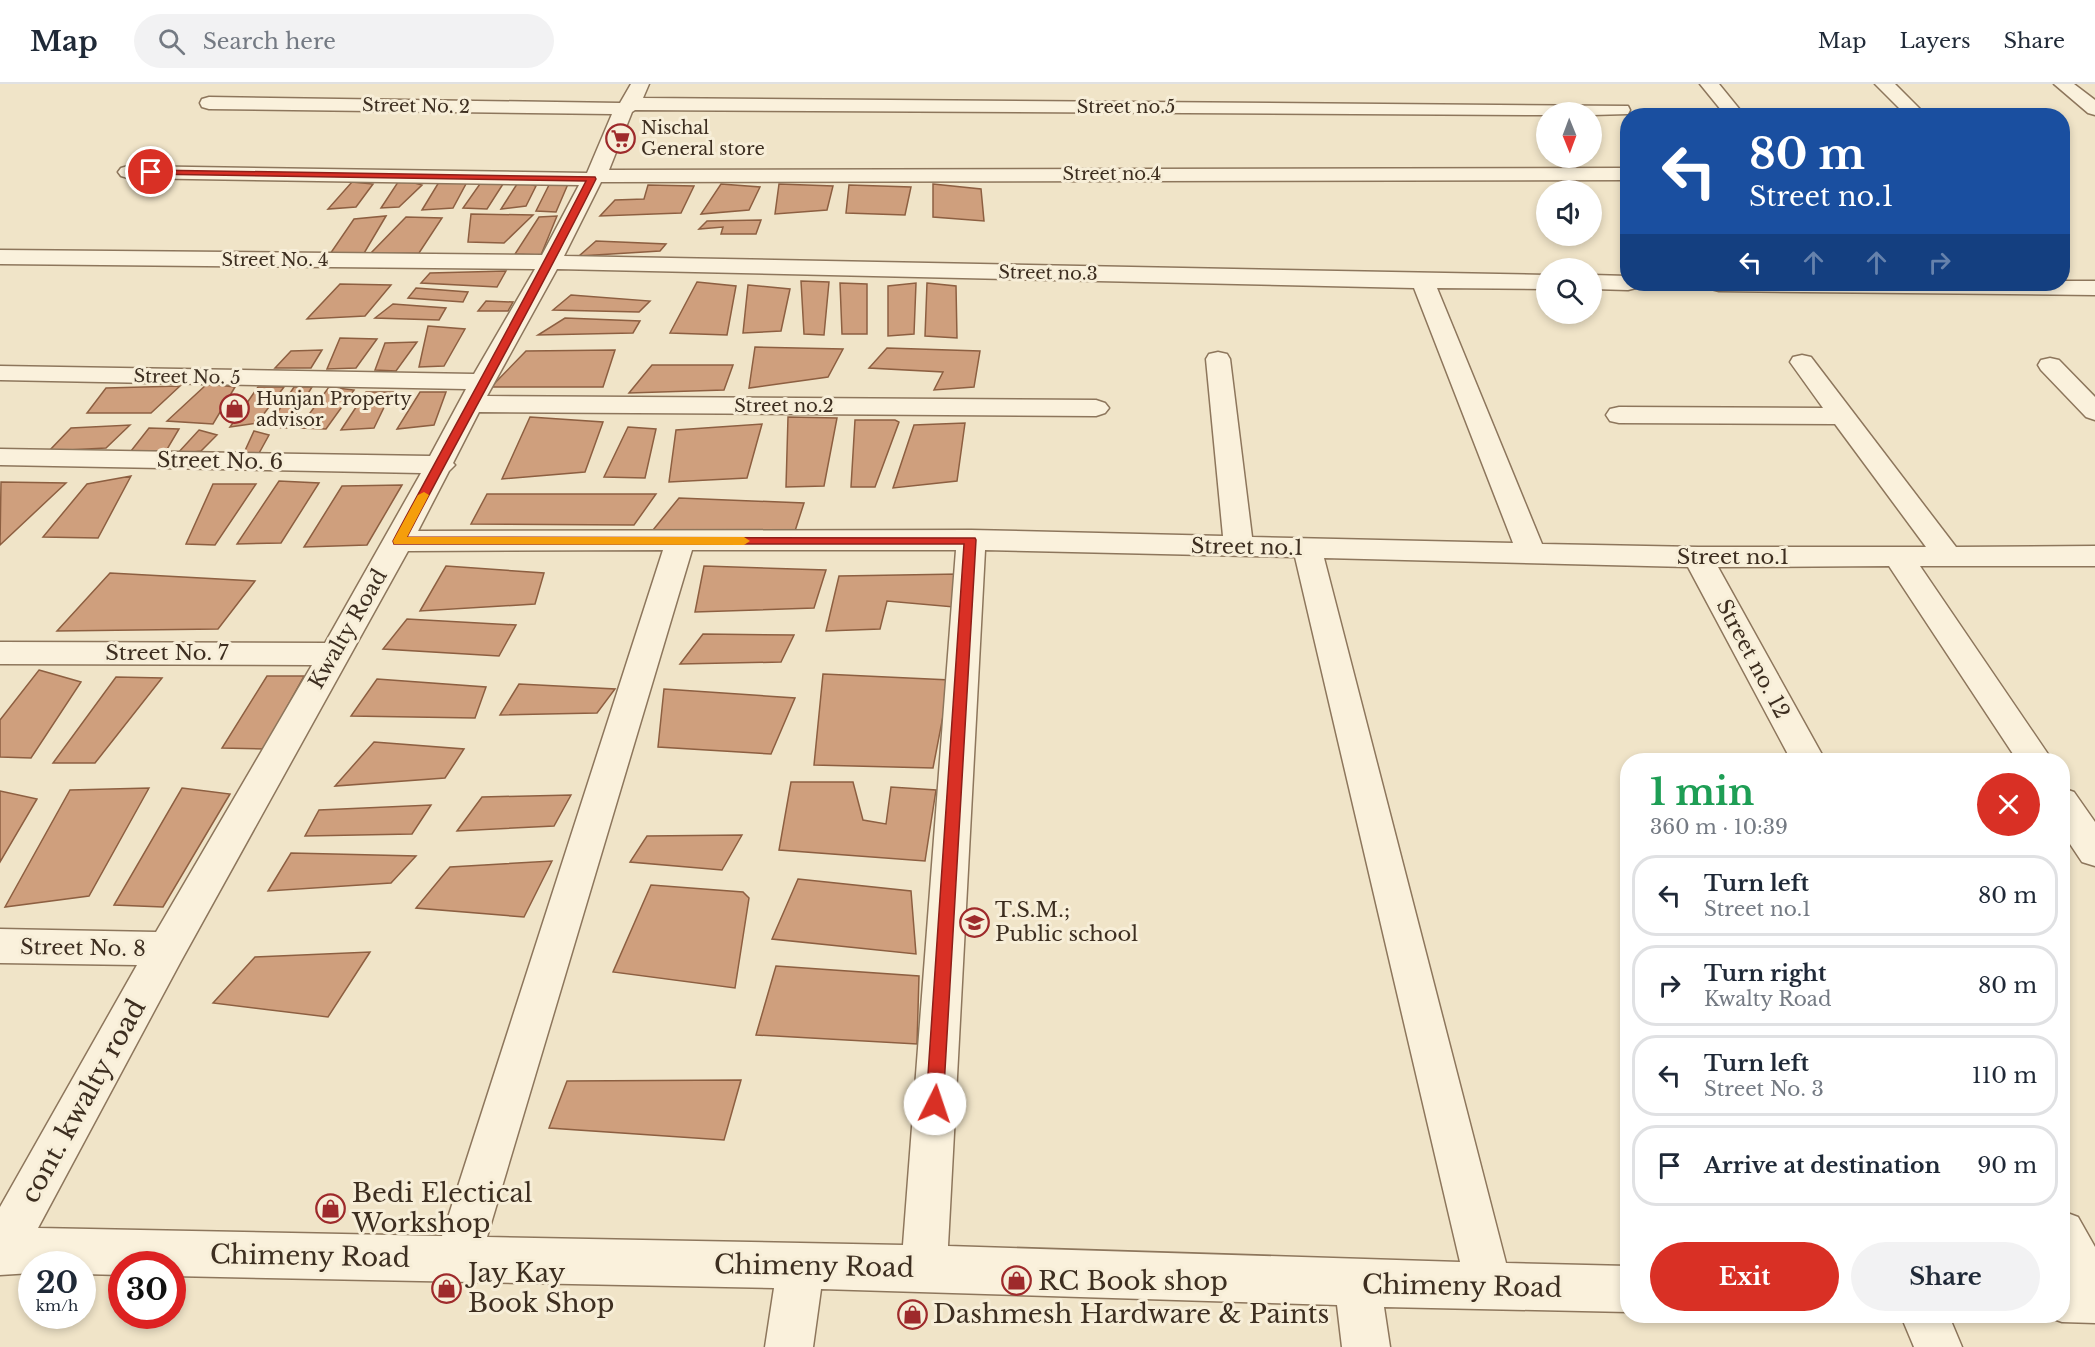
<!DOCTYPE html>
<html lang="en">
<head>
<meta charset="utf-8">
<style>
	:root { --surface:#fff; --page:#f2f2f3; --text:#1f2937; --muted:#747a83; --line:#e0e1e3; --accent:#d93025 }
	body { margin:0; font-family:"Libre Baskerville",serif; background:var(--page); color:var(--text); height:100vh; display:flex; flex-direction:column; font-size:22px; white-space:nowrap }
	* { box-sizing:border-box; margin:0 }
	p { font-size:20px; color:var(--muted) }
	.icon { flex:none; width:33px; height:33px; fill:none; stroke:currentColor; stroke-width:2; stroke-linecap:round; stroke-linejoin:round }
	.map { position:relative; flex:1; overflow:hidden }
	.drawer { position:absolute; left:1620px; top:669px; width:450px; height:570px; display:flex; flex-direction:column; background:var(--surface); border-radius:24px; box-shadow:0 3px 9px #0003 }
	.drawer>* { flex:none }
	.guide { position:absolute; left:1620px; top:24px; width:450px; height:183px; border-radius:24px; box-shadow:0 3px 9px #0003; background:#1a4fa0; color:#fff; overflow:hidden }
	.needle { width:39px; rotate:179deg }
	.buttons { position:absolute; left:1536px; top:18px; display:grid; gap:12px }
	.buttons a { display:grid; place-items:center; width:66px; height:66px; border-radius:50%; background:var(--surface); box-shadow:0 3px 9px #0003; font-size:30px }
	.speed { position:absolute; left:18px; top:1167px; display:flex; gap:12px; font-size:30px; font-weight:700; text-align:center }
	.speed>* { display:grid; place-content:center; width:78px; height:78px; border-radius:50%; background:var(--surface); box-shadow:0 3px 9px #0003; line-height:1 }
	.speed small { font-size:15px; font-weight:400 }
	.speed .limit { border:9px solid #d22; background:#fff; color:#111 }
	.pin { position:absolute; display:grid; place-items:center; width:51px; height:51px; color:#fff; margin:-26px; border:3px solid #fff; border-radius:50%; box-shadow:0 2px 6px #0007 }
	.me { position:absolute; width:66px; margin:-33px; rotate:4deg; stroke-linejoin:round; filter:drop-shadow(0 0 4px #0008) }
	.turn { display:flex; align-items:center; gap:21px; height:126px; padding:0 30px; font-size:27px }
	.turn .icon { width:78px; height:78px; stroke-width:2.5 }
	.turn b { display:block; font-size:42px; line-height:51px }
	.lanes { display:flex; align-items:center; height:57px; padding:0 30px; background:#0003; justify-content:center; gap:30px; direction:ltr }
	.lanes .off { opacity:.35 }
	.round { display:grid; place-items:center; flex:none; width:63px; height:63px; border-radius:32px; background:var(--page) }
	.head { display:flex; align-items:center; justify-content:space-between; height:102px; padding:0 30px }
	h1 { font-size:36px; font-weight:800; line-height:45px; color:#1e9e55 }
	.primary-button { display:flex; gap:12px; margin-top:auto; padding:12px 30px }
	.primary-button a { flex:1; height:69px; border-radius:36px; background:var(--accent); color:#fff; font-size:24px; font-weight:800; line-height:69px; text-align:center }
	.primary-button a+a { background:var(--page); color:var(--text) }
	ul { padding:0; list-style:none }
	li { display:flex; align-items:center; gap:18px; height:81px; margin:0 12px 9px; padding:0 18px; border:3px solid var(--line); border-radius:24px }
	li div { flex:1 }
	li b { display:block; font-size:22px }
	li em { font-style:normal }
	header { display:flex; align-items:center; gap:36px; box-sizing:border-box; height:84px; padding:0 30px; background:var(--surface); border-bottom:2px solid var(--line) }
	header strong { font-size:28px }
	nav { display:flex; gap:33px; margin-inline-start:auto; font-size:21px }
	.search { width:420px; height:54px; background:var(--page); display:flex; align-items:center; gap:15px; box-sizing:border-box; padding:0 21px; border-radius:33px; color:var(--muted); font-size:22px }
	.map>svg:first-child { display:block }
	.building { fill:#cf9f7d; stroke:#8d5f41; stroke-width:1.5 }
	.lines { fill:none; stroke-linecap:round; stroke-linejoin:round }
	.minor-casing { stroke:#8d765c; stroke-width:3 }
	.minor { fill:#faf1dc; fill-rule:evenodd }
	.route { fill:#d93025; stroke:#8d1f18; stroke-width:1.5 }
	.slow { fill:#f59e0b }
	.labels { text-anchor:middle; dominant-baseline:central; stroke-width:6; stroke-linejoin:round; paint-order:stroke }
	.far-street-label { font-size:18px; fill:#3d2e20; stroke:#f7eed8 }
	.far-poi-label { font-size:18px; fill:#3d2e20; stroke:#f7eed8; text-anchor:start }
	.street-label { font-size:21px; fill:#3d2e20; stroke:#f7eed8 }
	.poi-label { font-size:21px; fill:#3d2e20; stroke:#f7eed8; text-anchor:start }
	.near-street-label { font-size:26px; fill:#3d2e20; stroke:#f7eed8 }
	.near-poi-label { font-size:26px; fill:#3d2e20; stroke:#f7eed8; text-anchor:start }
</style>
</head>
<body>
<header>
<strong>Map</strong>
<div class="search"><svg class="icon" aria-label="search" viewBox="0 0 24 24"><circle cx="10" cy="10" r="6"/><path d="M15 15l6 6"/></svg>Search here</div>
<nav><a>Map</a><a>Layers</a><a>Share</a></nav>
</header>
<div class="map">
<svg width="2095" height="1263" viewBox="0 0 2095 1263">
	<rect width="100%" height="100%" fill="#f0e4c8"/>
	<path class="building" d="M400,95L422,101L399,123L381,124Z
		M482,97L503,100L487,125L463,124Z
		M519,97L536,102L526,122L501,125Z
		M352,98L373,100L356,123L328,125Z
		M439,98H467L453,124L422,126Z
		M550,99L568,100L556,128L536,127Z
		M721,100L760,103L749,126L701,130Z
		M779,100L833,102L827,126L775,130Z
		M933,100L981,105L984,137L933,133Z
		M648,101L694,102L681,129L600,132L615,116L644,115Z
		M849,101L911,103L905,131L846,129Z
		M471,130L533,131L504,159L468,158Z
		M386,132L363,171L330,170L354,135Z
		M557,132L541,171L515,170L539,133Z
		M406,133L442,134L419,169L370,170Z
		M761,136L756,150H721L723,143L699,145L707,137Z
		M596,157L666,160L660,167L579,172Z
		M506,187L497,203L421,199L430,189Z
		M801,197L829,198L824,251L804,250Z
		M697,198L736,202L727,251L670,249Z
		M840,199L867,200V250H842Z
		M916,199L914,250L888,252V202Z
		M927,199L956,202L957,254L925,252Z
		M340,200L391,201L365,232L307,235Z
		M748,201L790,205L781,247L743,249Z
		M416,204L468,208L463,218L408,214Z
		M571,211L650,217L639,228L553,226Z
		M486,217L513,218L508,227H478Z
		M393,220L446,224L439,236L375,234Z
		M565,234L640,237L633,249L538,251Z
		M428,242L465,245L444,282L419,283Z
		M340,254L377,255L356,284L327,285Z
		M417,258L396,287L375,286L385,259Z
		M755,263L843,265L828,293L749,304Z
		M887,264L980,267L974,303L934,306L943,288L869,284Z
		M322,266L311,284H275L291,267Z
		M615,266L603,303H491L526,267Z
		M652,281H733L724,306L629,309Z
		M207,300L235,303L213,340L167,337Z
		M180,302L151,329H87L106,304Z
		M258,303H284L257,339L230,343Z
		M294,303H312L287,344L268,343Z
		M329,303L354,306L326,345L299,344Z
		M366,308H397L391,309L374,344L341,346Z
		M420,308H446L434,341L397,345Z
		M530,333L603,338L585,388L502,395Z
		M788,333L837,334L824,402L786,403Z
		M855,336H895L899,338L875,403H851Z
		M965,339L957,397L893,404L914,341Z
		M762,340L747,394L669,398L676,346Z
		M130,341L106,364L49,367L71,344Z
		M628,343L656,345L645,394L604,393Z
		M149,344L179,345L166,367H131Z
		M199,346L217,351L201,367L177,370Z
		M254,347L269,351L258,371H243Z
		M131,392L98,454L43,453L87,400Z
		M279,397L319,399L281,459L237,460Z
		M1,398L66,399L0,461Z
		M213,400H256L215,461L186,460Z
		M402,401L367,461L304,463L342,402Z
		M487,410H656L634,441L471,440Z
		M679,414L804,419L795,447L653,446Z
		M446,482L544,489L535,520L420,527Z
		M704,482L826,486L814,524L695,528Z
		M110,489L255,497L218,545L57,547Z
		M960,490L954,523L887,517L880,545L826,547L839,492Z
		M407,535L516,541L499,572L383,565Z
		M703,550L794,551L781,578L680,580Z
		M39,586L81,598L31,674L0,673V636Z
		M823,590L950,596L933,684L814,681Z
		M267,592H304L264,665L222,664Z
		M116,593L162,594L95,679H53Z
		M377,595L486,603L475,634L351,632Z
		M519,600L615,605L597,629L500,631Z
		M664,605L795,614L771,670L658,663Z
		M374,658L464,665L445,694L335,702Z
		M791,698H853L863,736L886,740L891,703L936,706L925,777L779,766Z
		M149,704L89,812L5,823L70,706Z
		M182,704L230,710L163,823L114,821Z
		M0,707L37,715L0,778Z
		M571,711L554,742L457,747L482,713Z
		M431,721L412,750L305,752L319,726Z
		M742,751L722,786L630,778L647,752Z
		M291,769L416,772L391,799L268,807Z
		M552,777L524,833L416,824L450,783Z
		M798,795L911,807L916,870L772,855Z
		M651,801L743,808L749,814L735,904L613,888Z
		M370,868L328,933L213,919L255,873Z
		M776,882L919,892L917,960L756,951Z
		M741,996L724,1056L549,1044L567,997Z"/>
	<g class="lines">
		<defs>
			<path id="minor" d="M631,0H649L643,14L1628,22L1630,26L1628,30L1592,31V28H1546V31L635,26L632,28L609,86L1628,84V96L601,98L564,172L1546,191V205L1437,204L1542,460L1698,463H1926L1835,340L1619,339L1610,337L1606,331L1610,325L1619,323L1823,324L1790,278L1793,273L1802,271L1811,273L1956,463L2095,462V482H1920L2052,676H2017L1889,482L1718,483L1825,676H1791L1688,483L1324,474L1506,1179L1628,1182V1228L1384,1223L1390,1263H1342L1337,1221L821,1205L813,1263H765L774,1204L172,1192V1180H122V1191L82,1190V1180H32V1189L0,1191V1123L137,881L0,879V845L156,848L312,581L0,580V558L325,559L421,389L0,381V365L430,372L466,305L0,296V282L474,290L535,185L0,180V166L542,171L579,101L128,94L121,92L118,88L121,84L128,82L587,89L612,30L209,25L202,23L200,19L202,15L209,13L620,19ZM557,185L1414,204L1513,459L1252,453L1230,275L1227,270L1218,268L1209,270L1206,275L1223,452L971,446L418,447L449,387L455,381L453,379L479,328L1096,332L1105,329L1109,324L1105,319L1096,316L487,312ZM663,466L442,1152L38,1144L181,877L408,467ZM692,466H956L903,1161L487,1153ZM985,466L1295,473L1460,1178L948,1162Z
				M1700,0H1719L1745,32H1726Z
				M1875,0H1895L1927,32H1907Z
				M2054,0H2074L2095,16V31L2088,29Z
				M1592,191L1628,192V200H1639L1636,204L1628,206L1592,205Z
				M2062,197H2095V211L1719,207L1711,205L1708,200H2062Z
				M2050,274L2059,276L2095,313V336L2086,333L2041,286L2038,281L2041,276Z
				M2062,704L2074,708L2095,738V782L2082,778L2062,748Z
				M2062,1127L2078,1133L2095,1163V1239L2062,1238L2045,1232H2062Z
				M1901,1232H1949L1962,1263H1914Z"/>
		</defs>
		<use href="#minor" class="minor-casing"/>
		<use href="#minor" class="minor"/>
	</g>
	<path class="route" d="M151,86L595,93L596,95C536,216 469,333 407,453L975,454L976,456L943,1020L941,1026L935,1028L928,1026L926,1020L964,460H394L393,457C457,337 524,218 586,97L148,90V86Z"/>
	<path class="slow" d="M424,408L429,411L407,453H744L750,457L744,461L394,460L393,457L418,411Z"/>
	<defs>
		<symbol id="supermarket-ring" viewBox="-11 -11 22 22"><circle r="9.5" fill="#f7eed8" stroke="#9e2a2b" stroke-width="1.5"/><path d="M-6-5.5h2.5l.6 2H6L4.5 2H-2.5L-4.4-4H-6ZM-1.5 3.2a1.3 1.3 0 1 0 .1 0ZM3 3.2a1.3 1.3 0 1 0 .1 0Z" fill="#9e2a2b"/></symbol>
		<symbol id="shop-ring" viewBox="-11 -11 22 22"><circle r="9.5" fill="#f7eed8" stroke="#9e2a2b" stroke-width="1.5"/><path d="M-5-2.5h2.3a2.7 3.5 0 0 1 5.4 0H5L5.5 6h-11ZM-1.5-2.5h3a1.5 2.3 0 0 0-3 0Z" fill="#9e2a2b"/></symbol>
		<symbol id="school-ring" viewBox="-11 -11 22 22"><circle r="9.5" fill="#f7eed8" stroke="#9e2a2b" stroke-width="1.5"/><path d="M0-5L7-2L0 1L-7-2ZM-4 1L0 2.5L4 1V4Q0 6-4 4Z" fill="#9e2a2b"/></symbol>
	</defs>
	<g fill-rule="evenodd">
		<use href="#supermarket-ring" x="604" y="38" width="33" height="33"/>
		<use href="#shop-ring" x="218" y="308" width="33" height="33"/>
		<use href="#school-ring" x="958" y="822" width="33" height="33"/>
		<use href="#shop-ring" x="314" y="1108" width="33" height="33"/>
		<use href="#shop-ring" x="1000" y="1180" width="33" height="33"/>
		<use href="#shop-ring" x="430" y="1188" width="33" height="33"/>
		<use href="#shop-ring" x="896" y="1214" width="33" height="33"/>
	</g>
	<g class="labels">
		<g class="far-street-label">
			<text transform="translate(416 22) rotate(1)">Street No. 2</text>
			<text x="1126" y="23">Street no.5</text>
			<text x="1112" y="90">Street no.4</text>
			<text x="275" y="176">Street No. 4</text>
			<text transform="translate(1048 189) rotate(1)">Street no.3</text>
			<text transform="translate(187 293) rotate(1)">Street No. 5</text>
			<text x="784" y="322">Street no.2</text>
		</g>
		<g class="far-poi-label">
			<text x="641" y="44">Nischal<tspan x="641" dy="21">General store</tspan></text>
			<text x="256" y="315">Hunjan Property<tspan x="256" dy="21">advisor</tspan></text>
		</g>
		<g class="street-label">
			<text transform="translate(220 377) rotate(1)">Street No. 6</text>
			<text transform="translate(1247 463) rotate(1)">Street no.1</text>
			<text x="1733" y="473">Street no.1</text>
			<text transform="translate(348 545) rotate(-60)">Kwalty Road</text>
			<text x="167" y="569">Street No. 7</text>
			<text transform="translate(1753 575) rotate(62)">Street no. 12</text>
			<text transform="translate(83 864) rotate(1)">Street No. 8</text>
		</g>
		<g class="poi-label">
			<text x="995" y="826">T.S.M.;<tspan x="995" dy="24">Public school</tspan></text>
		</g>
		<g class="near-street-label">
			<text transform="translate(83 1017) rotate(-61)">cont. kwalty road</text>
			<text transform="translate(310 1172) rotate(1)">Chimeny Road</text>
			<text transform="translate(814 1182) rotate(1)">Chimeny Road</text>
			<text transform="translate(1462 1202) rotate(1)">Chimeny Road</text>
		</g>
		<g class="near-poi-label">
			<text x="352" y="1109">Bedi Electical<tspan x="352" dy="30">Workshop</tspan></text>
			<text x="468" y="1189">Jay Kay<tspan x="468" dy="30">Book Shop</tspan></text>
			<text x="1038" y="1197">RC Book shop</text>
			<text x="933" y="1230">Dashmesh Hardware &amp; Paints</text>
		</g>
	</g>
</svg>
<div class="buttons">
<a><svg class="needle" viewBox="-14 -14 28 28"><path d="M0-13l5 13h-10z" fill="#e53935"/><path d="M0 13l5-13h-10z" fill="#747a83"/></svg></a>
<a><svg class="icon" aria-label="sound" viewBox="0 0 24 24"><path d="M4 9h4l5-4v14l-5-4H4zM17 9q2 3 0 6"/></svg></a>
<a><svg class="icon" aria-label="search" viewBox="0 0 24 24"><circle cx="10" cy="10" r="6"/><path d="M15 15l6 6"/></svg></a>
</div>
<div class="speed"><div>20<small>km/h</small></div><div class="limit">30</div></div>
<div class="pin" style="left:151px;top:88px;background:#d93025"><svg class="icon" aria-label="arrive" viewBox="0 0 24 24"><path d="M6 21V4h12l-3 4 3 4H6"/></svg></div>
<svg class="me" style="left:935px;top:1020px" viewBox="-20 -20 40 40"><circle r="19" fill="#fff"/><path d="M0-13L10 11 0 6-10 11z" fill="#d93025"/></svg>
<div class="guide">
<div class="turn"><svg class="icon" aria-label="left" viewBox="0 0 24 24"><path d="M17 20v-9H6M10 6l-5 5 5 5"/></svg><div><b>80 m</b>Street no.1</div></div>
<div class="lanes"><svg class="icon" aria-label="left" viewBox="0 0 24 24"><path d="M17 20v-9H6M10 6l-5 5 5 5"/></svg><svg class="icon off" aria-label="ahead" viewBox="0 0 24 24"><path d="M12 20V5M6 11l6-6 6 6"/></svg><svg class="icon off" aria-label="ahead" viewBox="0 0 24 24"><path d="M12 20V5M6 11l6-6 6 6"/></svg><svg class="icon off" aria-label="right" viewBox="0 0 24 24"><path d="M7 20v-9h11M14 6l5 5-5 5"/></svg></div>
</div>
<section class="drawer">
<div class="head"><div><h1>1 min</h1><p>360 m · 10:39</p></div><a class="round" style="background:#d93025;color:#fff"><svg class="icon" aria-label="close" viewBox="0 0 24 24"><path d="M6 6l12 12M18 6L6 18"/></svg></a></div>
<ul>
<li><svg class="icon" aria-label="left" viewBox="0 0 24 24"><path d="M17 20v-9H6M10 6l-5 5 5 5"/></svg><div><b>Turn left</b><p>Street no.1</p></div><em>80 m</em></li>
<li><svg class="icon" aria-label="right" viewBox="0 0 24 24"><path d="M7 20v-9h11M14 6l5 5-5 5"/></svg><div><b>Turn right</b><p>Kwalty Road</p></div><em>80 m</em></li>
<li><svg class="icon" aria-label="left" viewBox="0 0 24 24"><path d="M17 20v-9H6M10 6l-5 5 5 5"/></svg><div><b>Turn left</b><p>Street No. 3</p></div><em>110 m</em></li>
<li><svg class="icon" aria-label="arrive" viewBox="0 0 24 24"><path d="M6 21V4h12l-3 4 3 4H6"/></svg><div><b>Arrive at destination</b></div><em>90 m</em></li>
</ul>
<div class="primary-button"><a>Exit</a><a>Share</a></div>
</section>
</div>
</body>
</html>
